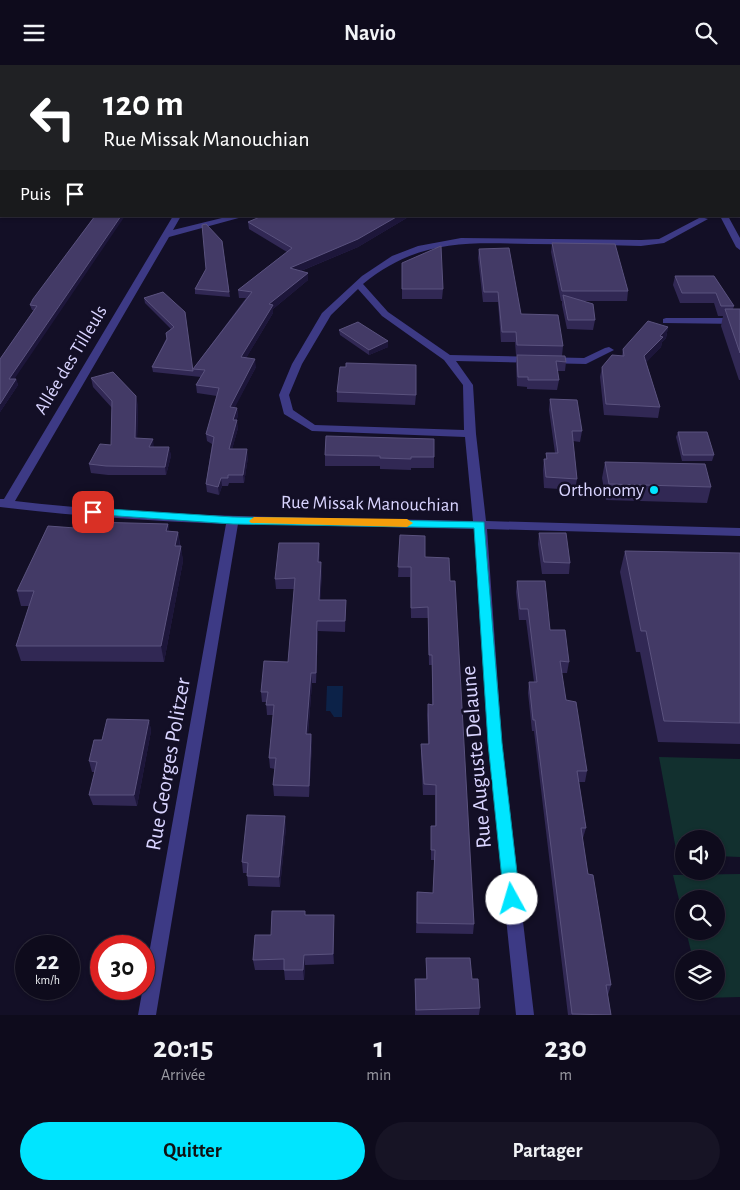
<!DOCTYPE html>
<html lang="fr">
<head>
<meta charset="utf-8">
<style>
	:root { --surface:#0e0b1c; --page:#171425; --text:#f1f3f6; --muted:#9b9ba3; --line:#2e2b3b; --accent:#00e5ff }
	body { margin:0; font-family:"Alegreya Sans",sans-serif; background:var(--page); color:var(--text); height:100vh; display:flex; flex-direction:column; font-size:19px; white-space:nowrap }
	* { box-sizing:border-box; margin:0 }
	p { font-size:16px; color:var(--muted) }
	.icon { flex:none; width:28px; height:28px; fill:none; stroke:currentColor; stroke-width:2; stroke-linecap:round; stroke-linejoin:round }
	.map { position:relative; height:950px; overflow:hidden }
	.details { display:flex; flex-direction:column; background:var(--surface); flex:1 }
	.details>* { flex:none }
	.banner { position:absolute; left:0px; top:0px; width:740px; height:152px; box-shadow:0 1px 4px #0004,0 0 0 1px var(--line); background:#202124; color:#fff; overflow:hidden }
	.tools { position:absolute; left:675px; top:765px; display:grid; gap:10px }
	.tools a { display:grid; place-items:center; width:50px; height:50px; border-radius:50%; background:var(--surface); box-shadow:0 1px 4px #0004,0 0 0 1px var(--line); font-size:25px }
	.speed { position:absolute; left:15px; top:870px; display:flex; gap:10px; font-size:25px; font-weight:700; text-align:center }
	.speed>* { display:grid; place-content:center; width:65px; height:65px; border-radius:50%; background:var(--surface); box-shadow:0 1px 4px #0004,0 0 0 1px var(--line); line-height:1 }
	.speed small { font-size:12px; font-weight:400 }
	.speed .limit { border:8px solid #d22; background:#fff; color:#111 }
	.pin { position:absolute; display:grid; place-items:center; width:42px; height:42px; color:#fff; margin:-21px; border-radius:10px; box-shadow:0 2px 8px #0006 }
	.me { position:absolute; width:55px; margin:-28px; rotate:354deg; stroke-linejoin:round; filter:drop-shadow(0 0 4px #0008) }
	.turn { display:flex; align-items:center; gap:18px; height:105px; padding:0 20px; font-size:22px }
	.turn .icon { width:65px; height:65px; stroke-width:2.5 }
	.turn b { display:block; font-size:35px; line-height:42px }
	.then { display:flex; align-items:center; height:48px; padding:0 20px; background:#0003; gap:10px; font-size:19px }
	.eta { display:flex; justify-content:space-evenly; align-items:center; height:85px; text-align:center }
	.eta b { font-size:30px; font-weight:600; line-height:35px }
	.action { display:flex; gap:10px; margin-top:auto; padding:10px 20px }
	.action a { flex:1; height:58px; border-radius:30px; background:var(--accent); color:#111; font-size:20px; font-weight:600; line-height:58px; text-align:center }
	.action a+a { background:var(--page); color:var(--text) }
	header { display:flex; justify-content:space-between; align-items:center; height:65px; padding:0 20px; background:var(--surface); font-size:22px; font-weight:600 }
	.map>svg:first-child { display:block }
	.green { fill:#12302f }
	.water { fill:#0c2248 }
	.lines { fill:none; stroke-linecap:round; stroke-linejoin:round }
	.minor { fill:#3d3a85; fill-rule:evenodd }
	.wall { fill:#312854 }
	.shaded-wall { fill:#1d163a }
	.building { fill:#433a66; stroke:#5a527e }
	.route { fill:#00e5ff; stroke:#0095a6 }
	.slow { fill:#f59e0b }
	.poi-dot { fill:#00e5ff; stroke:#130f26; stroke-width:2 }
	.labels { text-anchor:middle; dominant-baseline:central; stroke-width:5; stroke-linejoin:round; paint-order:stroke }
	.street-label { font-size:19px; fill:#d9d4ff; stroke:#130f26 }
	.poi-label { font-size:19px; fill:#d9d4ff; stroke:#130f26; text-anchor:end }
	.near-street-label { font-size:22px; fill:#d9d4ff; stroke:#130f26 }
</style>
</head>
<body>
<header><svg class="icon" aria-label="menu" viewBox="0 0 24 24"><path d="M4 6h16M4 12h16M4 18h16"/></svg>Navio<svg class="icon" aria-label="search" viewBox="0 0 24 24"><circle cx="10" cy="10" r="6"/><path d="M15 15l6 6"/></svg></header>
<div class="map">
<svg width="740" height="950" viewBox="0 0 740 950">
	<rect width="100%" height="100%" fill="#130f26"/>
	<path class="green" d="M659,692L740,694V792L716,791V774H684V790H677Z
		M740,809V932L702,933L701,926H716V894H693L686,866H716V834H684V855L673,810Z"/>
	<path class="water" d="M327,621H343L342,652H334L330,646H326Z"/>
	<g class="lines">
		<path class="minor" d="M273,0H284V1H273Z
			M668,0H680V1H668Z
			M173,151H181L173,165L230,151H246L169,172L15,436C167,454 321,452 473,456L465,372L312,366L284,349L279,330L292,299L322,248L362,211L392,191L418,181L461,173L641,175L659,174L701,152L708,154L664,178L641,181C604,180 567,179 530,179C464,177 417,175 363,219L388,247L450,290L584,293L605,283L609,282L614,285L586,299L456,296L473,320L476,369L486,456L740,463V471L487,464L502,678L534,950H516L488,678L474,464L238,459L156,950H138L226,459C150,456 75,451 0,442V434H4ZM358,224L382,251L444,295L463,320L464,365L315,360L293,345L289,330L302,299L331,250Z
			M720,151H728L740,173V185L736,182Z
			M666,253H740V259L663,258V254Z"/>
	</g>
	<path class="wall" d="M347,0H615L614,1H347Z
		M704,0H740V130L739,129V1H706Z
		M95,151L14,314H16L18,320L0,347V294L34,245H32L30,240Z
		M262,151H410L358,182L301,206L308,208V215L273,244V248L246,293L256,302L234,343H237L238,351L236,355L238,363L232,384L248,392L244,418H229L228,421H222L219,430L207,427L206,419L212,379L207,376L206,369L217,331L197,328L196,320L201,312L153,307L152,302L171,264L145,238L144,233L163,227L193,304L246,233H239L238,225L287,187L249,164L248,157Z
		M538,151H566V153H539Z
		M222,176L230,232L195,229V224Z
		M552,178L628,226L627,236H580L595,255L593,265L567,264L562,240V236H561L551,187Z
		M479,184L521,249L563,281L562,291L516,290L515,277H501L498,237H483L478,193Z
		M402,198L443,224L442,234H402Z
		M675,211H714L734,241L733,244H740V315H739L721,261L723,251H718L714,238H680L673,220Z
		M668,262L666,273L662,277L661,282L646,297L660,342L658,353L604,350L600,312L602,302L622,291L623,284Z
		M339,265L388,276V282L369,290L340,270Z
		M517,290L566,297L565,306H557L559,315L557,325L527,324V322L517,321L516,299Z
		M346,302L416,330L415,340L337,337V327Z
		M91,313L138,340L137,373L154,382H169L171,391L166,410H108L91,408L89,399L111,380L112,343L93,322Z
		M550,334L582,366L580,377L573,376L577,414L575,425L544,423L543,405L544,394H546V388H555L549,345Z
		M678,367L714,390L712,396H682L676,372Z
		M326,371L434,392V403H411V405L380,404V401H325V390Z
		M605,397L711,422L707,438L606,435L602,413Z
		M168,459L169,466L178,467L183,496L164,597L21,596L16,581L29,541H21L17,526Z
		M539,468L570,498L569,509H542L538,479Z
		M400,470L425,492L450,516L474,859L473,869L416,868L417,827L433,828L435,795H431V761H435V730H423L421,690V679H428L427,650L428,639L432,640V600H429L428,553H411L410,512H398Z
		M319,478V497L322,508L320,535H346L345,567L318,566L316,618H312L308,669H311L312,680L309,732L274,731L273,720L275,704L270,703L269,693L273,650H267L266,637H262L261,627L288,597L294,524H276L275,514Z
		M625,486L740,488V679L658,677L640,587H636L620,507Z
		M517,516L550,565L569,597L567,608H561L566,635L587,706L585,717H579L586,763L583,773L582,774L588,809L611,920L608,930L611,950H568L534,666H532L528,628L529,617H534L526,555H519L516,527Z
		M149,655L151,666L137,741L93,740L89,730L95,707H92L89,696L102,675Z
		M286,762L280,822L248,821L247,808H243L242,797Z
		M305,850L334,860V899L305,900L304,915H285L284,905H255L253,895L271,870Z
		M426,893L472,914L480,943L479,950H415V914H426Z"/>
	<path class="shaded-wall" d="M0,0H13L9,1H1V4H0Z
		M604,0H615L614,1H602Z
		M121,151H125L11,319L9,314Z
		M398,151H410L358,182L291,210L290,203Z
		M308,208V215L273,244V248L242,300L241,292L269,239Z
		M668,262L666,273L662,277L661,282L642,302L644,291Z
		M388,276V282L369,290V285Z
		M255,294L256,302L231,350L230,342Z
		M16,314L18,320L0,347V339Z
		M136,331L138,340L137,381L135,373Z
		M237,343L238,351L234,363L233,355Z
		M237,355L238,363L230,392L229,384Z
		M153,374L154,383L149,382Z
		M169,382L171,391L166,410L165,402Z
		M247,384L248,392L244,418L243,410Z
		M221,413L222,421L219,430L218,422Z
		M168,459L171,474L166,466Z
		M178,467L180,482L175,481Z
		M319,478L320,489L319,508L318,497Z
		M181,481L183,496L164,597L161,581Z
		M321,497L322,508L320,545L319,535Z
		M317,556L318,566L316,618V608Z
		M311,608L312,618L307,680L306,669Z
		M149,655L151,666L137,741L134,730Z
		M311,669L312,680L309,732V721Z
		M285,751L286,762L280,822L279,812Z
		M334,850V899L333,889Z
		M304,890L305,900L304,915L303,905Z"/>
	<path class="building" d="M40,0H228L232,1H39Z
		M376,0H604L602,1H381Z
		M722,0H740V16L739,15V1H724Z
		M739,23H740V37L739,36Z
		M739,56H740V111L739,110Z
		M95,151H121L9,314H16L0,339V294L37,241L30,240L33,234Z
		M262,151H398L358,174L290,203L308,208L269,239L273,240L241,292L255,294L230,342L237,343L233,355H237L229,384H247L243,410H228V413H221L218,422L206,419L214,372L206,369L219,323L196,320L205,305L193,304L252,227L238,225L292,183L248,157Z
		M206,159L222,176L229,227L195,224L206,204L202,160Z
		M552,178L615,179L628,226H562Z
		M441,181L443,224H402V198Z
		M509,183L521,249L558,250L563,281L517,280L516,267H502L498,227H484L479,184Z
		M675,211H714L734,241H721L716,228H682Z
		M163,227L185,247L193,306L152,302L167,274L166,268L174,262L144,233Z
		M563,230L593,239L595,255H568Z
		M725,244H740V288Z
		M648,256L668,262L660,271L663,272L644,291L660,342L606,339L602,302L612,290L624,291L623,284Z
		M358,257L388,276L369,285L339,265Z
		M517,290L565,291L566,297L556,296L559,315H528V312H518Z
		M346,298L416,300V330L337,327L340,302H346Z
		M113,307L136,331L135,373L153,374L149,382H169L165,402L106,401L89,399L100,379L111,380L112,336L91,313Z
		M550,334L577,335L582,366H572L577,414L546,412L544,394H547L546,388H558Z
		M678,367H707L714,390H683Z
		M326,371L434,374V392H411V394L380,393V391L325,390Z
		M605,397L705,399L711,422L609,419Z
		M91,457L168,459L166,466L178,467L175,481H181L161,581H16L34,526H17L48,461L89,464Z
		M539,468H566L570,498L544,497Z
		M400,470L425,471V492L449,493L450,516H455L474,859L417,858V827L433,828L435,785H431V761H436V720L424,719L421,679H429L428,639L433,640L432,590H429L428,542L411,543V502H398Z
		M279,478H319L318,497H321L319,535H346L345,556H317L316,608H311L306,669H311L309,721L273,720L276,693H269L274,640H266L268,627H261L264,596L288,597L295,513L275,514Z
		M625,486L740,488V658L664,656L646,566H641Z
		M517,516H545L550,565H565L569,597L560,596L566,635L576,637L587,706H577L586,763H581L588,809L593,810L611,920H606L611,950L572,949L535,655H533L529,617H537L528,544H520Z
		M107,654L149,655L134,730H89L97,697L89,696L94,675H102Z
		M247,750L285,751L279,812L247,811L248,798L242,797Z
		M272,846H305V850H334L333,889L304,890L303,905H284V894L253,895L255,870H271Z
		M426,893H470L472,914H478L480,943L416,945L415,914H427Z"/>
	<path class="route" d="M93,443L233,452L484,457L502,678L520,834L517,839L512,841L506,839L504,834L488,678L474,463L233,459L89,449L88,447L89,444Z"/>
	<path class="slow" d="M254,452L407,454L413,458L407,462L251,458L249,456Z"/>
	<circle class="poi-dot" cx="654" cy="425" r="5"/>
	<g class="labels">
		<g class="street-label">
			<text transform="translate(71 295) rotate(-59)">Allée des Tilleuls</text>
			<text transform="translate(370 439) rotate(1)">Rue Missak Manouchian</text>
		</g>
		<g class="poi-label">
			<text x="644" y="425">Orthonomy</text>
		</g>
		<g class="near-street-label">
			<text transform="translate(476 692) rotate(-95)">Rue Auguste Delaune</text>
			<text transform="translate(168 699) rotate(-80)">Rue Georges Politzer</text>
		</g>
	</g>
</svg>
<div class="tools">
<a><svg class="icon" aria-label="sound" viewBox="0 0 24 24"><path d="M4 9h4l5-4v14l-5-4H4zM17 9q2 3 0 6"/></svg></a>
<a><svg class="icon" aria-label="search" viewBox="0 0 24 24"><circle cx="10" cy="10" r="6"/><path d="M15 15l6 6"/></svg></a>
<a><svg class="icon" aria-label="layers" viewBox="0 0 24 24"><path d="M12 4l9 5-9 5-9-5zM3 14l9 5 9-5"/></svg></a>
</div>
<div class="speed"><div>22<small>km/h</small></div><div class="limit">30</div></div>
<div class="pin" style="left:93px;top:447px;background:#d93025"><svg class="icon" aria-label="arrive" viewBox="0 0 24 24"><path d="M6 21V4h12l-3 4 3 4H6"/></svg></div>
<svg class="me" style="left:512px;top:834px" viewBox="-20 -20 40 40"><circle r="19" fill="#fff"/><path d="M0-13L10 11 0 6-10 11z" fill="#00e5ff"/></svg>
<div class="banner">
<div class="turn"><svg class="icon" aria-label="left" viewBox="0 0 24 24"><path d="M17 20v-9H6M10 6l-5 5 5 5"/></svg><div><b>120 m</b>Rue Missak Manouchian</div></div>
<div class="then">Puis<svg class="icon" aria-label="arrive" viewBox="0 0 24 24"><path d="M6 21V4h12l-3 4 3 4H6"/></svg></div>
</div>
</div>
<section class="details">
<div class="eta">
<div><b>20:15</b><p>Arrivée</p></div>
<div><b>1</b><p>min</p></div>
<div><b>230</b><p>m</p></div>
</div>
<div class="action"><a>Quitter</a><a>Partager</a></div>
</section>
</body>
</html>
